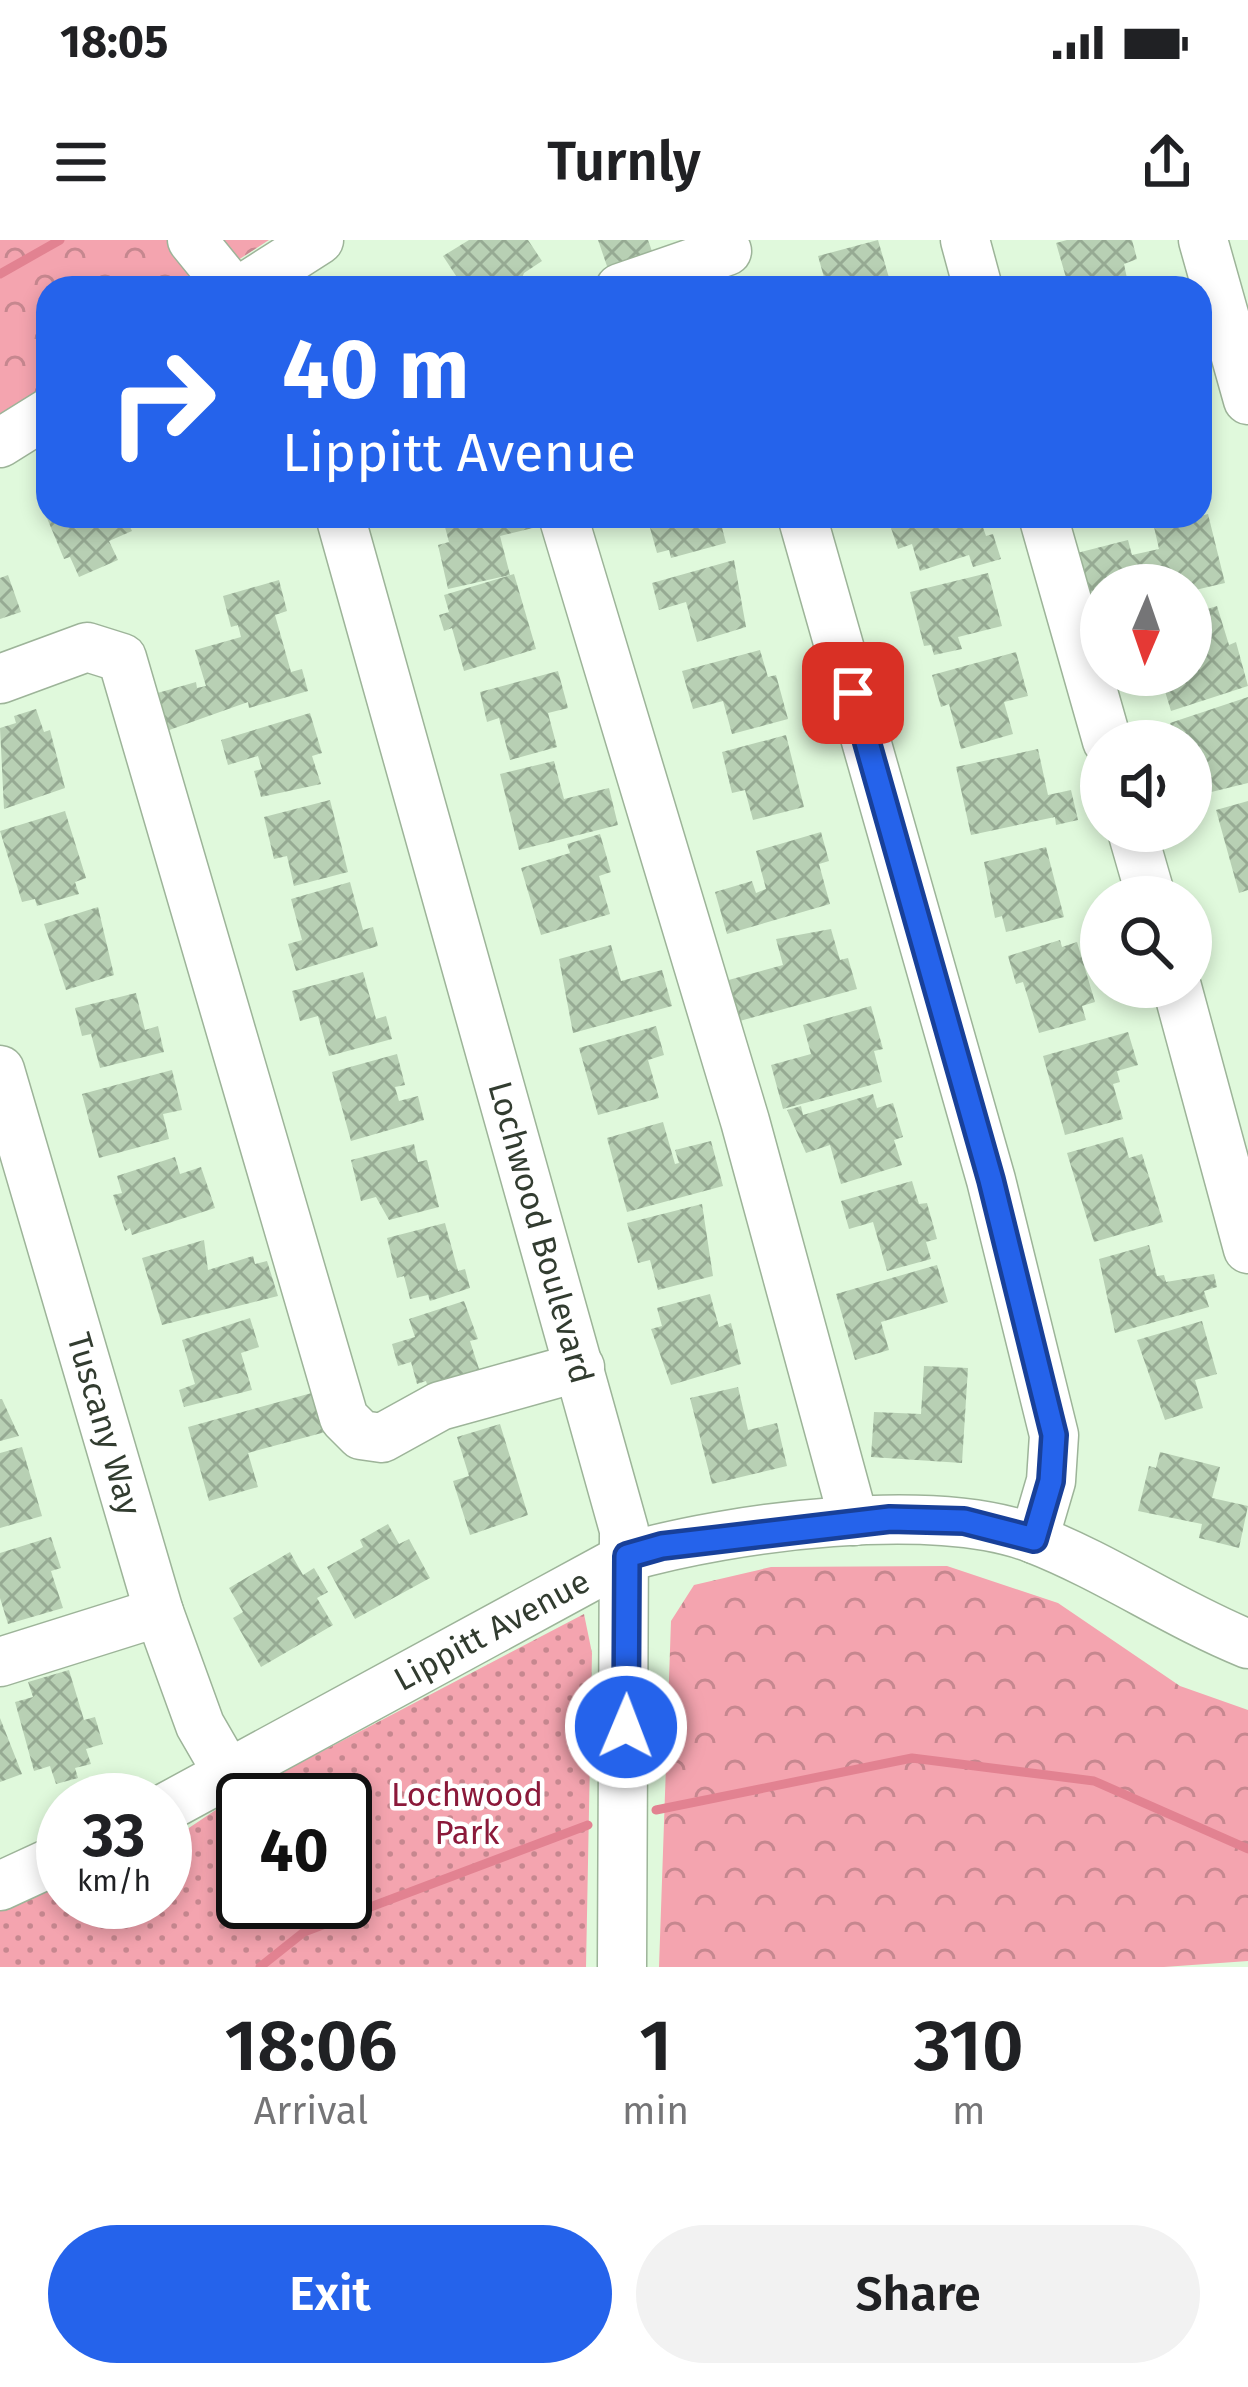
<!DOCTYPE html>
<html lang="en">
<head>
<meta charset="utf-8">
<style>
	:root { --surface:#fff; --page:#f2f2f2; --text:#202124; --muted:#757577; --accent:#2563eb }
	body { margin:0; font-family:"Fira Sans",sans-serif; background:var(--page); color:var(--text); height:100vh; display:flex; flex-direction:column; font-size:45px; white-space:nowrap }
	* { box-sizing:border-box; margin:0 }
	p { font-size:39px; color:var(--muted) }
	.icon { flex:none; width:66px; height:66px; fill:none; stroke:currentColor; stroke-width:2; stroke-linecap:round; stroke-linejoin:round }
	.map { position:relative; height:1727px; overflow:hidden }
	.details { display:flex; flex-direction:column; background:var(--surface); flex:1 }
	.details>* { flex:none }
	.hud { position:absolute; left:36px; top:36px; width:1176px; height:252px; border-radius:36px; box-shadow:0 6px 18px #0003; background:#2563eb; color:#fff; overflow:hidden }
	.needle { width:78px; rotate:182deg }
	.fabs { position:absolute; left:1080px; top:324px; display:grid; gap:24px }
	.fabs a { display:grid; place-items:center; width:132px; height:132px; border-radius:50%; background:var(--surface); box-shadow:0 6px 18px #0003; font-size:60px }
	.speed { position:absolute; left:36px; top:1533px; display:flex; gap:24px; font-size:60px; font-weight:700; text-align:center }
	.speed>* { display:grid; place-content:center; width:156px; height:156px; border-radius:50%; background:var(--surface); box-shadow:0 6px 18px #0003; line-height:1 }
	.speed small { font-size:30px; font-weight:400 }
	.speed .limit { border:6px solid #111; border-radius:18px; background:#fff; color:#111 }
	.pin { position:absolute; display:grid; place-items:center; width:102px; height:102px; color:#fff; margin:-51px; border-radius:24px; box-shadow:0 6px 18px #0006 }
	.me { position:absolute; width:132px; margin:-66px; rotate:1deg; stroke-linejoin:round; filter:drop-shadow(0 0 9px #0008) }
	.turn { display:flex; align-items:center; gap:42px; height:252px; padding:0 48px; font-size:54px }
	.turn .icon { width:156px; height:156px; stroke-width:2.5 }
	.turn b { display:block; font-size:84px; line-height:102px }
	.eta { display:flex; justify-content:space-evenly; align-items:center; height:204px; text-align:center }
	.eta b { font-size:72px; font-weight:600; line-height:84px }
	.cta { display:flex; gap:24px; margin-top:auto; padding:24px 48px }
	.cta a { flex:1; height:138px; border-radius:72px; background:var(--accent); color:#fff; font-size:48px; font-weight:600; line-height:138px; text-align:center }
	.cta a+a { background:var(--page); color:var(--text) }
	.status { display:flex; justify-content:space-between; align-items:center; height:84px; padding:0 60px; background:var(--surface); direction:ltr }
	.status svg { height:33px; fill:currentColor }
	header { display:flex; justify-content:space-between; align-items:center; height:156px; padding:0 48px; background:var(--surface); font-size:54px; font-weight:600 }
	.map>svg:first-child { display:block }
	.forest { fill:url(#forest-crowns) }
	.park { fill:url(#park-dots); fill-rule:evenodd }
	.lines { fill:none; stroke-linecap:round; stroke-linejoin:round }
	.stream { stroke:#e28291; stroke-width:9 }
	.building { fill:url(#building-cross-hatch) }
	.minor-casing { stroke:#9db499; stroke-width:51 }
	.minor { stroke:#fff; stroke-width:48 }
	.route-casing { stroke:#184099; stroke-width:30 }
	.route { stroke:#2563eb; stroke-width:21 }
	.labels { text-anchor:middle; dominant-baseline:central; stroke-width:9; stroke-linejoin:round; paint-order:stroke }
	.street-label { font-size:33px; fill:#323c30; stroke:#fff }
	.park-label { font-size:33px; fill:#8b193a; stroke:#fff }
</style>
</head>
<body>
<div class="status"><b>18:05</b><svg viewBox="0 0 49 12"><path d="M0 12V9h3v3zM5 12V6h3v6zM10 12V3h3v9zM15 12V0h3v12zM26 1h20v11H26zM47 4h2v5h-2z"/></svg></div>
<header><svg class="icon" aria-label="menu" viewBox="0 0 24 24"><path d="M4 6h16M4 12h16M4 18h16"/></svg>Turnly<svg class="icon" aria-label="share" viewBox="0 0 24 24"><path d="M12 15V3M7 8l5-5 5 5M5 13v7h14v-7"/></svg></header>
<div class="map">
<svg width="1248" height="1727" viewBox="0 0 1248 1727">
	<defs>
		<pattern id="forest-crowns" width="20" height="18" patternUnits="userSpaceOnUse" patternTransform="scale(3)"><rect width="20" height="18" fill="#f4a4af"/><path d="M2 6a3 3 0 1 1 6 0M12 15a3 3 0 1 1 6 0" fill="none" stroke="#c6878f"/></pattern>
		<pattern id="park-dots" width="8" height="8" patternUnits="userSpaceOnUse" patternTransform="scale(3)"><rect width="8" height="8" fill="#f4a4af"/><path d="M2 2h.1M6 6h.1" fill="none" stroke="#c6878f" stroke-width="1.8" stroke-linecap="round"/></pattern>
		<pattern id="building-cross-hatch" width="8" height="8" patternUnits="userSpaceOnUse" patternTransform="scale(3)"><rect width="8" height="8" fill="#b8d0b4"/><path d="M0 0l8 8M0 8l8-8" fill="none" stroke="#96aa93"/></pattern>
	</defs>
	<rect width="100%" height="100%" fill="#e0f9dc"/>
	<path class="forest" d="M0,0H269L195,48H48V144L0,175Z
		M947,1326L1058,1363L1180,1446L1248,1470V1721L1164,1727H659L671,1381L694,1345L771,1327Z"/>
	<path class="park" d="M584,1374L592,1413L586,1727H0V1668L63,1644V1662H165V1604L235,1557ZM243,1560H345V1662H243Z"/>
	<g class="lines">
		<path class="stream" d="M0,34L60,0
			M656,1570L912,1518L1094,1541L1248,1609
			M260,1727L304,1692L588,1585"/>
	</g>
	<path class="building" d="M469,0H528L542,21L524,33L518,48H464L443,16Z
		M598,0H648L653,14L608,29Z
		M878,0L892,48H827L818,16Z
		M1067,0H1132L1137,19L1124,24L1129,48H1069L1056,3Z
		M48,263V276H125L132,291L109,301L118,320L79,337L70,317L64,319L42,266Z
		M1208,274L1225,343L1191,351V345H1101V394L1077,313L1128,300L1132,315L1159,309L1154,287Z
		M442,276H530L533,288L500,296L510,335L448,349L438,305L449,302Z
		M658,276H719L726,303L671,318L669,310L657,313L650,288L661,285Z
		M887,276H979L986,296L993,294L1001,319L973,327L969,315L920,331L912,304L898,309Z
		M734,320L746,387L697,402L686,362L659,370L652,343Z
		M988,333L1002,386L958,397L962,409L934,415L931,405L924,406L910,352Z
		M514,334L536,409L464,431L452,388L444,391L439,375L449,372L444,355Z
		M8,335L21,372L0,379V338Z
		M279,340L287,371L275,375L291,432L302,429L308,451L249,468L248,462L158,494L147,456L196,442L197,448L206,446L195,410L241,397L238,385L231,387L223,356Z
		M1217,366L1229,405L1236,402L1248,446L1171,471L1160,435H1191V374Z
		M760,410L768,437L776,435L788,479L732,494L723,461L693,469L682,431Z
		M1016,412L1028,456L1004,462L1013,494L961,509L949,464L941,467L932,435Z
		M558,431L568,468L548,473L557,507L510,520L499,478L487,482L480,452Z
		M1248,457V543L1191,557V527L1206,522L1203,513L1191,517V501H1176L1170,483Z
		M36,469L44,492L50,490L65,548L4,569L0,488L16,483L14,476Z
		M310,473L322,513L312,516L321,544L261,557L254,531L262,529L258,516L228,525L221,500Z
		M786,495L804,567L753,580L745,550L732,553L722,512Z
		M1038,509L1048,555L1071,550L1078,580L1056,585L1055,577L971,595L956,527Z
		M554,521L564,559L609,548L618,585L519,610L500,534Z
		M330,560L348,632L294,646L287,616L274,619L264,577Z
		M1248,561V650L1239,653L1216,570Z
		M65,571L86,638L75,642L79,654L37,666L35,659L22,662L0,591Z
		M821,592L829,621L819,624L830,664L727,694L715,652L752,641L756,653L766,649L756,611Z
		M600,594L611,632L599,636L610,674L541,695L521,628L570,613L567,604Z
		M1046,607L1064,677L1006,692L1002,676L995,678L984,622Z
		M350,642L363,690L373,687L378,706L296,731L288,704L302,700L291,659Z
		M98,667L114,735L66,750L44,684Z
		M831,689L840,720L848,718L857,749L736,782L725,741L783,725L776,699Z
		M1060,700L1062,707L1077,702L1095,762L1082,766L1086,780L1039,793L1023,742L1016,744L1008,716Z
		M611,705L621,741L662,730L672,766L573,793L559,719Z
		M363,732L376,779L386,776L392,799L329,816L318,776L300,781L292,751Z
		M136,753L145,790L158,786L164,812L100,828L91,794L82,796L75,768Z
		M871,766L883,809L874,811L882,842L783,869L771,825L811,814L803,785Z
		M656,786L664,815L648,820L659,858L598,875L579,808Z
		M1128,792L1138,825L1117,831L1120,842L1113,844L1123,879L1065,895L1043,816Z
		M397,814L405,845L395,847L399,861L418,856L424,880L351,901L332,832Z
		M172,830L182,870L163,874L169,899L99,918L82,854Z
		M873,854L877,868L893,863L903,897L894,900L902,925L841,944L830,905L806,913L787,870L801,866L803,875Z
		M663,882L675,924L679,923L675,910L711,901L723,946L627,972L607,898Z
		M1123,897L1129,918L1142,914L1163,982L1094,1002L1067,913Z
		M414,904L418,922L427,920L439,967L389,980L376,957L361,961L351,920Z
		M175,917L180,934L201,927L215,968L132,995L130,988L125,991L113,955L122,953L117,936Z
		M912,941L919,964L927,963L937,999L926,1002L931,1019L887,1031L873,982L849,989L841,961Z
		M702,964L713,1036L658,1050L650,1020L638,1023L627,983Z
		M445,983L458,1031L465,1029L470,1048L430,1061L428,1055L410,1059L404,1036L397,1038L387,998Z
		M204,1000L208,1030L253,1016L255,1024L267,1021L278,1056L162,1085L142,1018Z
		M1149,1005L1157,1036L1164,1035L1166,1042L1214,1034L1217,1047L1204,1051L1209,1067L1115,1093L1099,1019Z
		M937,1025L948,1062L881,1082L889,1110L855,1120L836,1054Z
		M710,1054L719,1087L731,1083L741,1124L671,1145L651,1089L662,1086L657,1068Z
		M464,1061L478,1099L470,1101L480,1132L428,1148L426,1141L417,1144L411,1122L398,1126L392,1104L415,1097L409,1079Z
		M250,1078L259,1107L241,1113L252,1150L184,1167L179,1150L195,1144L182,1100Z
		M1202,1081L1217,1134L1195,1140L1203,1168L1165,1180L1137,1100Z
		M924,1126L968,1128L962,1223L871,1217L874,1172L921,1174Z
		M738,1147L748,1190L777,1183L787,1226L712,1244L690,1158Z
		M319,1151L329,1191L248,1213L258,1247L209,1261L188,1187Z
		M2,1159L19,1196L0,1201V1159Z
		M500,1184L528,1275L470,1295L453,1241L469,1236L457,1197Z
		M22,1207L42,1276L0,1288V1213Z
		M1160,1212L1220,1227L1212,1258L1248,1266L1239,1308L1199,1298L1202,1284L1138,1271L1149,1226L1156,1228Z
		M388,1284L399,1304L409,1299L430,1338L355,1379L327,1327L363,1307L360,1300Z
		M51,1297L61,1328L51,1331L63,1368L8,1384L0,1358V1313Z
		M290,1312L303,1335L314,1328L328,1352L317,1358L333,1385L261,1427L233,1378L243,1372L229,1348Z
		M69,1430L84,1480L95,1477L103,1504L86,1509L91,1524L75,1528L78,1538L56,1544L50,1526L34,1531L15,1462L33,1457L28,1442Z
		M0,1478L22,1534L0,1542Z"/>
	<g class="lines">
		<defs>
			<g id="minor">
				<path d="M192,0L231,48"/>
				<path d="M965,0L978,48"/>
				<path d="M1203,0L1248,160"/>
				<path d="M244,48L319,0"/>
				<path d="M620,48L727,11"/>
				<path d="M0,203L48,173"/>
				<path id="s1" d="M340,276L624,1290L622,1727"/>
				<path d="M563,276L745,881L854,1281"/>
				<path d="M802,276L991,940L1054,1195L1051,1241L1034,1299"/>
				<path d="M1043,276L1107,501"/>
				<path d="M0,439L87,407L122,418L344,1178L361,1195L382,1198L440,1166L580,1127"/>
				<path d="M1132,591L1151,657"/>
				<path d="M1177,747L1248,1009"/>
				<path id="s2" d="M0,830L159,1372L200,1485L226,1530"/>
				<path d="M0,1422L159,1372"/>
				<path id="s3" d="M165,1568L627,1317C730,1287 935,1260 1034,1299C1108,1328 1174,1374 1248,1404"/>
				<path d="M0,1646L63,1617"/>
			</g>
		</defs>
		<use href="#minor" class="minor-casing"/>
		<use href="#minor" class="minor"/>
	</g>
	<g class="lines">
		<defs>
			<path id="route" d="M626,1487L627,1316L662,1306L890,1279L964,1281L1034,1299L1051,1241L1054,1195L991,940L853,453"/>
		</defs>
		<use href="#route" class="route-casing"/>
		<use href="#route" class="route"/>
	</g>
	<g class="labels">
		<g class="street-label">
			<text stroke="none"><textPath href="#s1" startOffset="744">Lochwood Boulevard</textPath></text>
			<text stroke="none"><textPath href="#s2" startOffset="369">Tuscany Way</textPath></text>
			<text stroke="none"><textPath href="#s3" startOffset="372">Lippitt Avenue</textPath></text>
		</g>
		<g class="park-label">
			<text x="467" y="1555">Lochwood<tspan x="467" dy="38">Park</tspan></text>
		</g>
	</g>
</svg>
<div class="fabs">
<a><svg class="needle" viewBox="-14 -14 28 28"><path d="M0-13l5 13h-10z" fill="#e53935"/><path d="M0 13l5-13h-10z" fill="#757577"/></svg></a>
<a><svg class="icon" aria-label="sound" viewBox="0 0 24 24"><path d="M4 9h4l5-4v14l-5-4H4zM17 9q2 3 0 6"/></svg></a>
<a><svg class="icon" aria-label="search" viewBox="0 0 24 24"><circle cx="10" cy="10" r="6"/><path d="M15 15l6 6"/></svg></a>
</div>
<div class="speed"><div>33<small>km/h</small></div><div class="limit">40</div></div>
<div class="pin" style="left:853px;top:453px;background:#d93025"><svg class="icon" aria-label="arrive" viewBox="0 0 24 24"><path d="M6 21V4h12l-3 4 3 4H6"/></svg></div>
<svg class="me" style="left:626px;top:1487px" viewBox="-20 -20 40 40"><circle r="17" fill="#2563eb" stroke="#fff" stroke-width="3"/><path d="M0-11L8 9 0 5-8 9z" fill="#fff"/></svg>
<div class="hud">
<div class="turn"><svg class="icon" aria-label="right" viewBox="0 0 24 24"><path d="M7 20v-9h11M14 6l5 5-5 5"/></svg><div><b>40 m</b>Lippitt Avenue</div></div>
</div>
</div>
<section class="details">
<div class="eta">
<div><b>18:06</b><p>Arrival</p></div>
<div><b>1</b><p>min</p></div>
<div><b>310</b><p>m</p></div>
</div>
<div class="cta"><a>Exit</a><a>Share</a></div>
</section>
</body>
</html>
